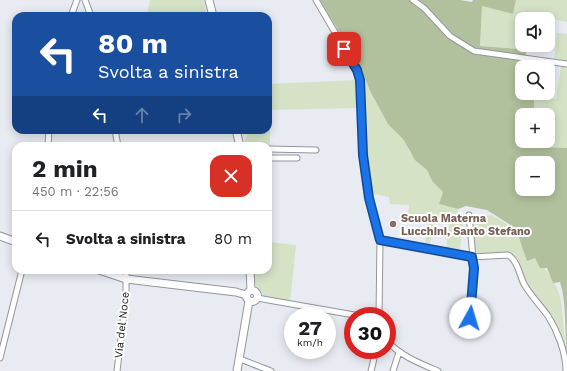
<!DOCTYPE html>
<html lang="it">
<head>
<meta charset="utf-8">
<style>
	:root { --surface:#fff; --page:#f2f2f2; --text:#202124; --muted:#757577; --line:#e0e0e0 }
	body { margin:0; font-family:"Work Sans",sans-serif; background:var(--page); color:var(--text); height:100vh; display:flex; flex-direction:column; font-size:15px; white-space:nowrap }
	* { box-sizing:border-box; margin:0 }
	p { font-size:13px; color:var(--muted) }
	.icon { flex:none; width:22px; height:22px; fill:none; stroke:currentColor; stroke-width:2; stroke-linecap:round; stroke-linejoin:round }
	.map { position:relative; flex:1; overflow:hidden }
	.details { position:absolute; left:12px; top:142px; width:260px; height:132px; display:flex; flex-direction:column; background:var(--surface); border-radius:12px; box-shadow:0 2px 10px #0003 }
	.details>* { flex:none }
	.guide { position:absolute; left:12px; top:12px; width:260px; height:122px; border-radius:12px; box-shadow:0 2px 10px #0003; background:#1a4fa0; color:#fff; overflow:hidden }
	.controls { position:absolute; left:515px; top:12px; display:grid; gap:8px }
	.controls a { display:grid; place-items:center; width:40px; height:40px; border-radius:8px; background:var(--surface); box-shadow:0 2px 10px #0003; font-size:20px }
	.speed { position:absolute; left:284px; top:307px; display:flex; gap:8px; font-size:20px; font-weight:700; text-align:center }
	.speed>* { display:grid; place-content:center; width:52px; height:52px; border-radius:50%; background:var(--surface); box-shadow:0 2px 10px #0003; line-height:1 }
	.speed small { font-size:10px; font-weight:400 }
	.speed .limit { border:6px solid #d22; background:#fff; color:#111 }
	.pin { position:absolute; display:grid; place-items:center; width:34px; height:34px; color:#fff; margin:-17px; border-radius:8px; box-shadow:0 2px 6px #0006 }
	.me { position:absolute; width:44px; margin:-22px; rotate:6deg; stroke-linejoin:round; filter:drop-shadow(0 0 3px #0008) }
	.turn { display:flex; align-items:center; gap:14px; height:84px; padding:0 20px; font-size:18px }
	.turn .icon { width:52px; height:52px; stroke-width:2.5 }
	.turn b { display:block; font-size:28px; line-height:34px }
	.lanes { display:flex; align-items:center; height:38px; padding:0 20px; background:#0003; justify-content:center; gap:20px; direction:ltr }
	.lanes .off { opacity:.35 }
	.round { display:grid; place-items:center; flex:none; width:42px; height:42px; border-radius:12px; background:var(--page) }
	.headline { display:flex; align-items:center; justify-content:space-between; height:68px; padding:0 20px }
	h1 { font-size:24px; font-weight:700; line-height:30px }
	ul { padding:0; list-style:none }
	li { display:flex; align-items:center; gap:12px; height:56px; padding:0 20px; border-top:1px solid var(--line) }
	li div { flex:1 }
	li b { display:block; font-size:15px }
	li em { font-style:normal }
	.map>svg:first-child { display:block }
	.green { fill:#d5e2c6 }
	.forest { fill:#b1c19d; fill-rule:evenodd }
	.lines { fill:none; stroke-linecap:round; stroke-linejoin:round }
	.street-casing { stroke:#94969d; stroke-width:7 }
	.secondary-casing { stroke:#94969d; stroke-width:9 }
	.street { stroke:#fff; stroke-width:5 }
	.secondary { stroke:#fff; stroke-width:7 }
	.route-casing { stroke:#114b97; stroke-width:10 }
	.route { stroke:#1a73e8; stroke-width:7 }
	.education-dot { fill:#8d6e63; stroke:#fff; stroke-width:1.5 }
	.labels { text-anchor:middle; dominant-baseline:central; stroke-width:4; stroke-linejoin:round; paint-order:stroke }
	.education-label { font-size:11px; font-weight:bold; fill:#785e54; stroke:#fff; text-anchor:start }
	.street-label { font-size:11px; fill:#101113; stroke:#fff }
</style>
</head>
<body>
<div class="map">
<svg width="567" height="371" viewBox="0 0 567 371">
	<rect width="100%" height="100%" fill="#e8ebf2"/>
	<path class="green" d="M150,0H204L207,16H147Z
		M516,0H567V22L523,13L519,49L480,46L482,6L513,14Z
		M557,33L567,34V62L554,60Z
		M561,66L567,67V148L540,147L537,141H548V115H523L522,113H534V100L524,93L548,92L552,99H556Z
		M362,70L370,91L388,123L403,139L410,153L427,170L432,181L443,192L439,204L458,209L457,220L434,217L430,244L425,243L428,219L408,216L409,205L390,204L389,197L370,193L363,129Z
		M357,80V108L268,110V84Z
		M270,130V146H243L248,133Z
		M492,215C516,228 519,235 527,260L535,258C567,291 560,301 566,348L565,349L522,277L514,257L510,255H475L472,226L480,217Z
		M450,220L463,222L460,249L446,248Z
		M268,242L296,245L290,302C265,296 256,299 252,270H268Z"/>
	<path class="forest" d="M320,0H460L472,2L473,0H516L513,14L482,6L480,46L518,49L520,44L523,45V51L526,52L525,60L531,67H522V93L534,100V113L523,114L522,141H537L540,147L567,148V353C564,329 567,304 560,282L553,283L547,268H540L535,258L527,261L518,235L509,224L487,210L466,206L458,209L439,204L443,192L432,181L427,170L415,160L403,139L388,124L370,91L362,70ZM522,163H548V189H522Z"/>
	<g class="lines">
		<defs>
			<path id="street" d="M85,0L91,16
				M316,0L357,70L360,80L363,155L369,198L380,240L379,316
				M413,0L424,8L450,36L474,51L567,64
				M71,16L77,0
				M115,130L118,146
				M48,146L49,130
				M268,149L316,150
				M268,158H297
				M469,215L474,268L469,318
				M380,240L472,257L508,255C518,261 519,274 524,284C531,296 540,305 548,316C558,332 566,353 566,371
				M257,298L360,316
				M387,341C401,356 419,363 438,371
				M0,358L22,270
				M240,359L271,371
				M117,371L126,297V270
				M371,371L376,350
				M393,371L399,352"/>
			<path id="secondary" d="M209,0L213,16
				M236,130L240,146
				M0,236L16,242
				M99,270L126,279L236,292L246,295
				M250,270L251,290
				M246.5 296a5.5 5.5 0 1 1 11 0a5.5 5.5 0 1 1-11 0Z
				M237,371L249,301"/>
		</defs>
		<use href="#street" class="street-casing"/>
		<use href="#secondary" class="secondary-casing"/>
		<use href="#street" class="street"/>
		<use href="#secondary" class="secondary"/>
	</g>
	<g class="lines">
		<defs>
			<path id="route" d="M344,49L357,70L360,80L363,155L369,198L380,240L472,257L474,268L470,318"/>
		</defs>
		<use href="#route" class="route-casing"/>
		<use href="#route" class="route"/>
	</g>
	<circle class="education-dot" cx="393" cy="224" r="4"/>
	<g class="labels">
		<g class="education-label">
			<text x="401" y="218">Scuola Materna<tspan x="401" dy="13">Lucchini, Santo Stefano</tspan></text>
		</g>
		<g class="street-label">
			<text transform="translate(122 325) rotate(-84)">Via del Noce</text>
		</g>
	</g>
</svg>
<div class="controls">
<a><svg class="icon" aria-label="sound" viewBox="0 0 24 24"><path d="M4 9h4l5-4v14l-5-4H4zM17 9q2 3 0 6"/></svg></a>
<a><svg class="icon" aria-label="search" viewBox="0 0 24 24"><circle cx="10" cy="10" r="6"/><path d="M15 15l6 6"/></svg></a>
<a>+</a>
<a>−</a>
</div>
<div class="speed"><div>27<small>km/h</small></div><div class="limit">30</div></div>
<div class="pin" style="left:344px;top:49px;background:#d93025"><svg class="icon" aria-label="arrive" viewBox="0 0 24 24"><path d="M6 21V4h12l-3 4 3 4H6"/></svg></div>
<svg class="me" style="left:470px;top:318px" viewBox="-20 -20 40 40"><circle r="19" fill="#fff"/><path d="M0-13L10 11 0 6-10 11z" fill="#1a73e8"/></svg>
<div class="guide">
<div class="turn"><svg class="icon" aria-label="left" viewBox="0 0 24 24"><path d="M17 20v-9H6M10 6l-5 5 5 5"/></svg><div><b>80 m</b>Svolta a sinistra</div></div>
<div class="lanes"><svg class="icon" aria-label="left" viewBox="0 0 24 24"><path d="M17 20v-9H6M10 6l-5 5 5 5"/></svg><svg class="icon off" aria-label="ahead" viewBox="0 0 24 24"><path d="M12 20V5M6 11l6-6 6 6"/></svg><svg class="icon off" aria-label="right" viewBox="0 0 24 24"><path d="M7 20v-9h11M14 6l5 5-5 5"/></svg></div>
</div>
<section class="details">
<div class="headline"><div><h1>2 min</h1><p>450 m · 22:56</p></div><a class="round" style="background:#d93025;color:#fff"><svg class="icon" aria-label="close" viewBox="0 0 24 24"><path d="M6 6l12 12M18 6L6 18"/></svg></a></div>
<ul>
<li><svg class="icon" aria-label="left" viewBox="0 0 24 24"><path d="M17 20v-9H6M10 6l-5 5 5 5"/></svg><div><b>Svolta a sinistra</b></div><em>80 m</em></li>
</ul>
</section>
</div>
</body>
</html>
